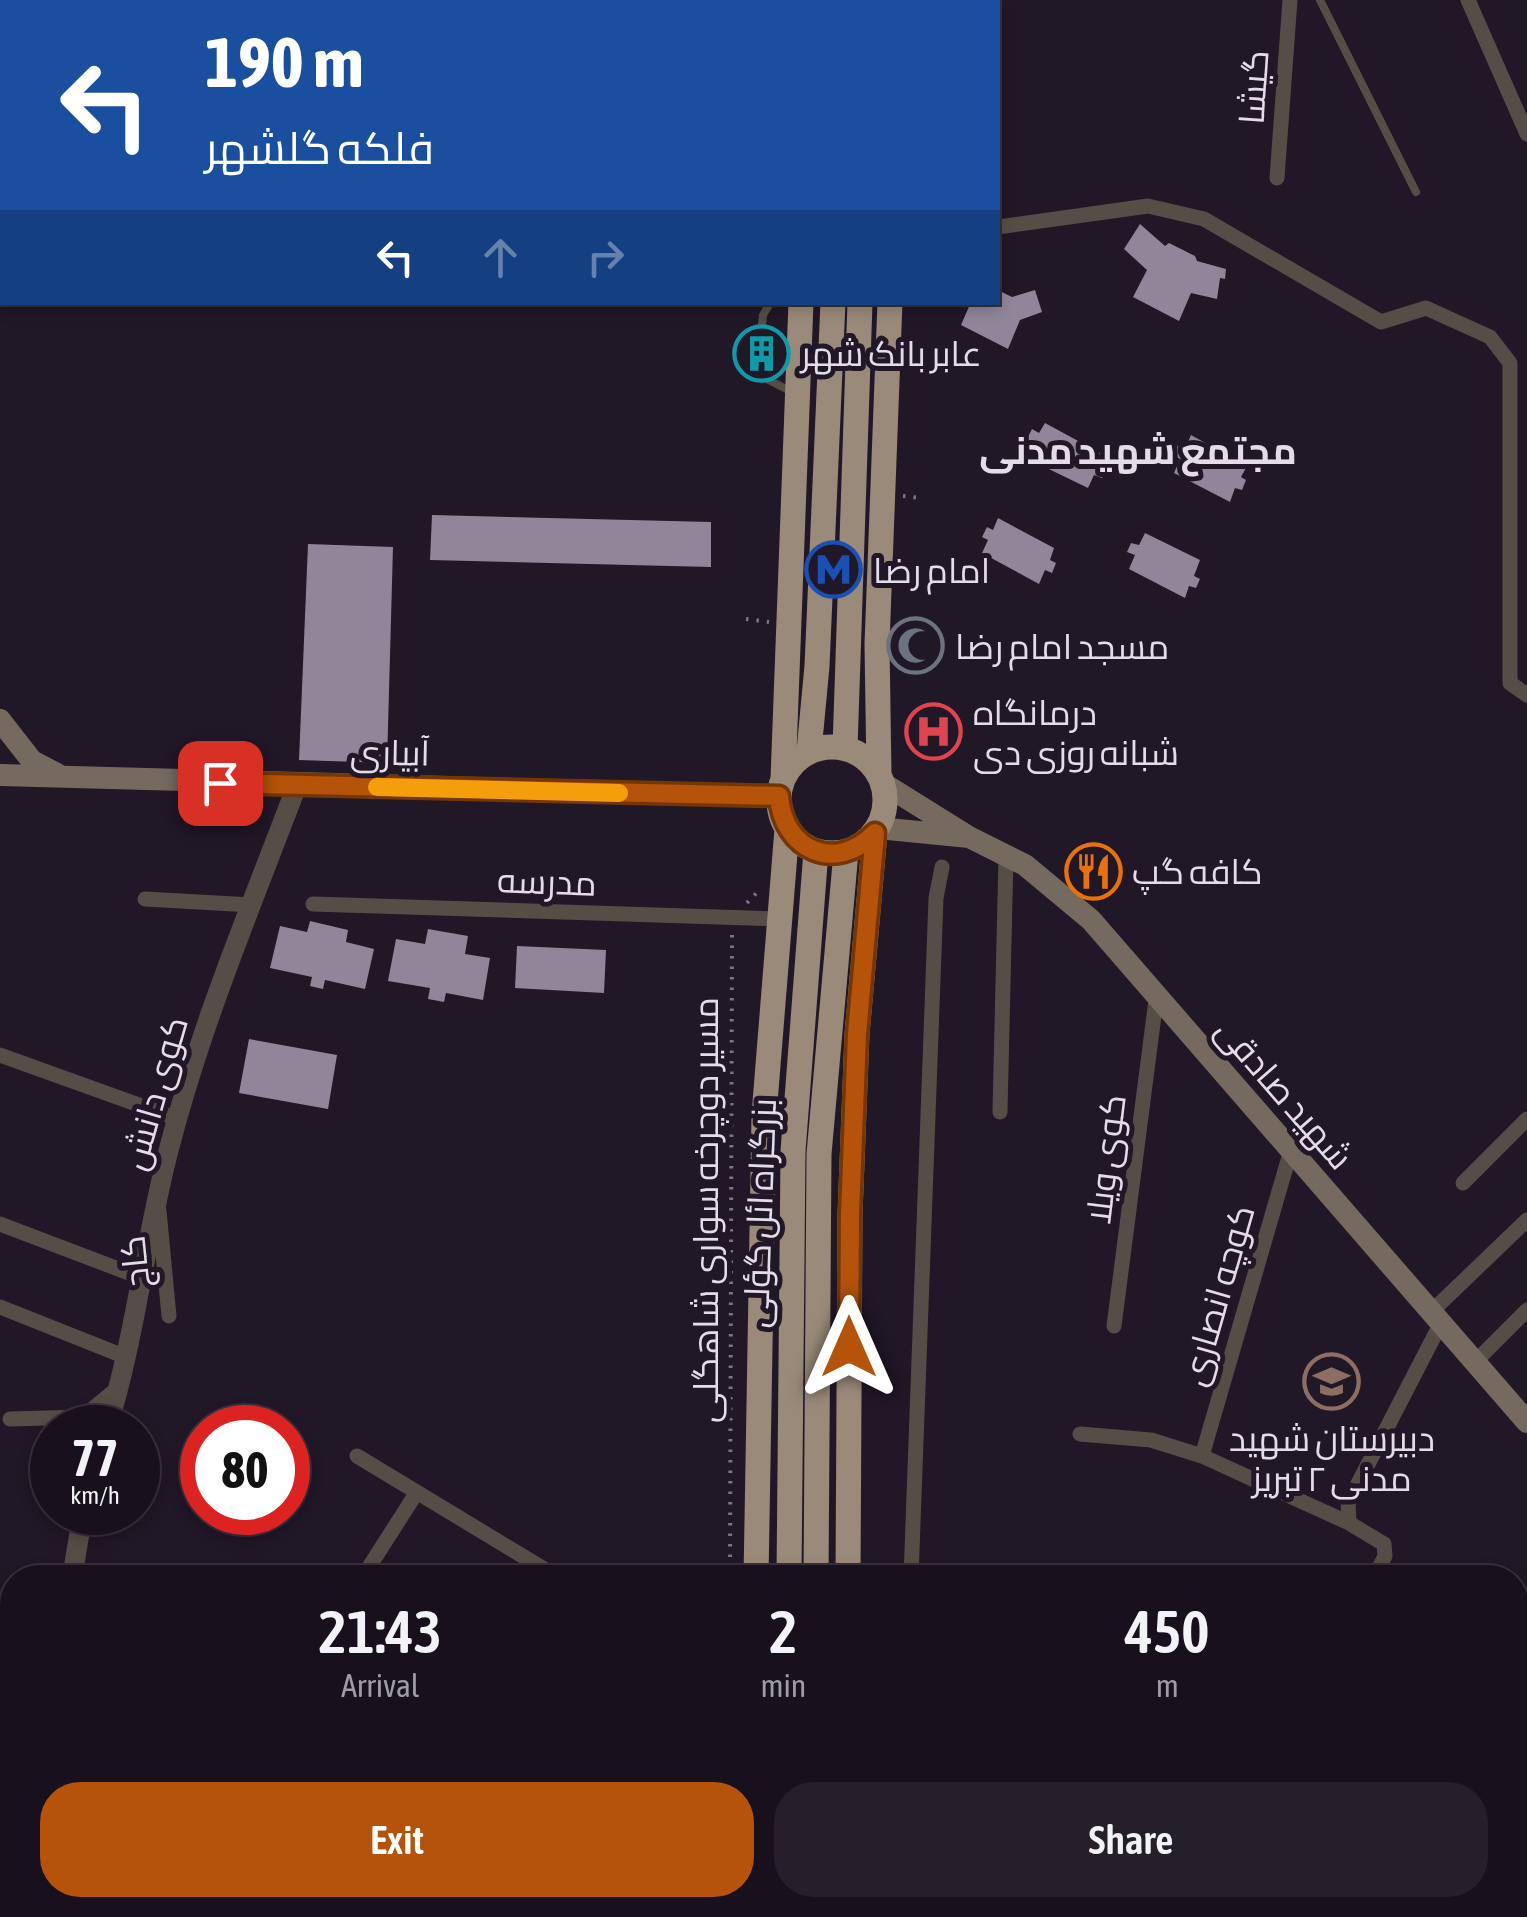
<!DOCTYPE html>
<html lang="en">
<head>
<meta charset="utf-8">
<style>
	:root { --surface:#18111d; --page:#251f2a; --text:#f1f3f6; --muted:#9f9da4; --line:#36313b; --accent:#b45309 }
	body { margin:0; font-family:"Asap Condensed",Cairo,sans-serif; background:var(--page); color:var(--text); height:100vh; display:flex; flex-direction:column; font-size:38px; white-space:nowrap }
	* { box-sizing:border-box; margin:0 }
	p { font-size:32px; color:var(--muted) }
	.icon { flex:none; width:55px; height:55px; fill:none; stroke:currentColor; stroke-width:2; stroke-linecap:round; stroke-linejoin:round }
	.map { position:relative; flex:1; overflow:hidden }
	.side { position:absolute; left:0px; top:1565px; width:1528px; height:352px; display:flex; flex-direction:column; background:var(--surface); border-radius:40px 40px 0 0; box-shadow:0 5px 15px #0003,0 0 0 2px var(--line) }
	.side>* { flex:none }
	.guide { position:absolute; left:0px; top:0px; width:1000px; height:305px; box-shadow:0 5px 15px #0003,0 0 0 2px var(--line); background:#1a4fa0; color:#fff; overflow:hidden }
	.speed { position:absolute; left:30px; top:1405px; display:flex; gap:20px; font-size:50px; font-weight:700; text-align:center }
	.speed>* { display:grid; place-content:center; width:130px; height:130px; border-radius:50%; background:var(--surface); box-shadow:0 5px 15px #0003,0 0 0 2px var(--line); line-height:1 }
	.speed small { font-size:25px; font-weight:400 }
	.speed .limit { border:15px solid #d22; background:#fff; color:#111 }
	.pin { position:absolute; display:grid; place-items:center; width:85px; height:85px; color:#fff; margin:-42px; border-radius:20px; box-shadow:0 5px 15px #0006 }
	.me { position:absolute; width:110px; margin:-55px; rotate:0deg; stroke-linejoin:round; filter:drop-shadow(0 0 8px #0008) }
	.turn { display:flex; align-items:center; gap:35px; height:210px; padding:0 40px; font-size:45px }
	.turn .icon { width:130px; height:130px; stroke-width:2.5 }
	.turn b { display:block; font-size:70px; line-height:85px }
	.lanes { display:flex; align-items:center; height:95px; padding:0 40px; background:#0003; justify-content:center; gap:50px; direction:ltr }
	.lanes .off { opacity:.35 }
	.eta { display:flex; justify-content:space-evenly; align-items:center; height:170px; text-align:center }
	.eta b { font-size:60px; font-weight:600; line-height:70px }
	.action { display:flex; gap:20px; margin-top:auto; padding:20px 40px }
	.action a { flex:1; height:115px; border-radius:40px; background:var(--accent); color:#fff; font-size:40px; font-weight:600; line-height:115px; text-align:center }
	.action a+a { background:var(--page); color:var(--text) }
	.map>svg:first-child { display:block }
	.building { fill:#91859a }
	.lines { fill:none; stroke-linecap:round; stroke-linejoin:round }
	.path { stroke:#7d7583; stroke-width:4; stroke-dasharray:2.5 8; stroke-linecap:butt }
	.service { stroke:#554e46; stroke-width:8 }
	.minor { stroke:#554e46; stroke-width:15 }
	.tertiary { stroke:#554e46; stroke-width:20 }
	.secondary { stroke:#766a5e; stroke-width:22 }
	.trunk { stroke:#9a8a7a; stroke-width:25 }
	.route-casing { stroke:#753606; stroke-width:25 }
	.route { stroke:#b45309; stroke-width:18 }
	.slow { stroke:#f59e0b; stroke-width:18 }
	.labels { text-anchor:middle; dominant-baseline:central; stroke-width:10; stroke-linejoin:round; paint-order:stroke }
	.street-label { font-size:35px; fill:#e3dde9; stroke:#201727 }
	.poi-label { font-size:35px; fill:#e3dde9; stroke:#201727; text-anchor:start }
	.neighbourhood-label { font-size:38px; font-weight:bold; fill:#e3dde9; stroke:#201727 }
</style>
</head>
<body>
<div class="map">
<svg width="1527" height="1917" viewBox="0 0 1527 1917">
	<rect width="100%" height="100%" fill="#201727"/>
	<path class="building" d="M1140,224L1165,246L1169,243L1195,256L1197,261L1226,269L1225,279L1220,278L1217,299L1191,293L1179,321L1133,297L1147,270L1124,249Z
		M998,290L1012,297L1035,290L1042,312L1020,320L1008,349L961,325L971,302H998Z
		M750,339L775,341L773,367L748,365Z
		M1045,423L1104,455L1099,466L1106,468L1102,478L1094,475L1088,488L1026,458L1033,443L1027,439L1032,429L1039,433Z
		M1191,435L1247,466L1241,477L1246,480L1242,490L1235,488L1230,502L1174,473L1180,459L1174,455L1178,445L1185,449Z
		M432,515L711,522V567L430,560Z
		M998,518L1054,548L1050,560L1056,563L1052,573L1045,570L1039,584L982,553L988,540L982,537L987,527L993,530Z
		M1145,533L1200,560L1194,576L1200,579L1196,588L1189,586L1185,598L1129,569L1135,555L1127,552L1131,543L1139,545Z
		M308,544L393,547L387,763L299,760Z
		M310,921L348,930L346,942L374,949L365,989L325,980L323,989L310,986L312,977L270,968L280,926L307,932Z
		M428,929L468,936L465,954L490,958L483,1000L446,993L444,1002L428,999L430,988L388,981L396,939L425,944Z
		M517,946L606,950L604,993L515,988Z
		M249,1039L337,1055L328,1109L239,1093Z
		M203,1905H227L247,1917H195Z
		M501,1905H544L564,1917H506L498,1910Z"/>
	<g class="lines">
		<path class="path" d="M768,2V0
			M903,496L920,498
			M746,619L769,622
			M747,903L761,888
			M730,1578L732,932"/>
		<path class="service" d="M1320,0L1416,192
			M771,302L763,315L757,374L794,393"/>
		<path class="minor" d="M1468,0L1527,134
			M1277,178L1290,0
			M998,227L1148,206L1204,219L1381,322L1426,308L1490,337L1510,363V683L1527,695
			M145,899L252,905
			M313,904L780,919
			M0,1055L178,1119
			M1000,1112L1006,856
			M1463,1183L1527,1119
			M159,1211L169,1316
			M0,1224L142,1278
			M0,1307L126,1357
			M1430,1313L1527,1220
			M1114,1326L1156,1000
			M1475,1362L1527,1310
			M10,1419L83,1417L120,1386
			M1080,1434L1151,1440L1202,1456L1349,1523
			M357,1456L559,1578
			M1202,1456L1291,1150
			M362,1578L417,1492
			M911,1578L936,898L942,867
			M1374,1578L1385,1556L1384,1544L1349,1523L1348,1503L1441,1323
			M0,1679L12,1680
			M379,1905L400,1917
			M1063,1905L1070,1917
			M312,1917L320,1905
			M896,1917V1905
			M1111,1917L1117,1905
			M1297,1917L1302,1905
			M1372,1917L1377,1905"/>
		<path class="tertiary" d="M107,1428C136,1335 145,1238 170,1145C202,1022 252,904 297,785
			M72,1578L83,1512
			M29,1917L31,1905"/>
		<path class="secondary" d="M0,720L32,761L57,774
			M0,775L779,796
			M878,828L969,837L884,784
			M969,837L1025,865L1091,920L1527,1422"/>
		<path class="trunk" d="M806,2V0
			M839,2V0
			M865,2V0
			M896,2V0
			M779 800a53 53 0 1 1 106 0a53 53 0 1 1-106 0Z
			M845,748L860,302
			M809,751L817,666L833,302
			M879,774L877,644L890,302
			M783,779L801,302
			M756,1578L764,1115L787,829
			M789,1578L793,1151L816,851
			M816,1578L819,1154L846,852
			M848,1578L850,1214L857,1034L875,833
			M742,1917L743,1905
			M775,1917V1905
			M803,1917V1905
			M834,1917V1905"/>
	</g>
	<g class="lines">
		<defs>
			<path id="route" d="M220,783L779,796C783,850 835,874 875,833L857,1034L850,1214L849,1347"/>
		</defs>
		<use href="#route" class="route-casing"/>
		<use href="#route" class="route"/>
		<path class="slow" d="M377,787L619,793"/>
	</g>
	<defs>
		<symbol id="building-ring" viewBox="-11 -11 22 22"><circle r="9.5" fill="#201727" stroke="#0f9aa8" stroke-width="1.5"/><path d="M-4-6H4V6H1V3H-1V6H-4ZM-2.5-4.3h1.7v1.8h-1.7ZM.8-4.3h1.7v1.8H.8ZM-2.5-1h1.7V.8h-1.7ZM.8-1h1.7V.8H.8Z" fill="#0f9aa8"/></symbol>
		<symbol id="metro-ring" viewBox="-11 -11 22 22"><circle r="9.5" fill="#201727" stroke="#1a4fb4" stroke-width="1.5"/><path d="M-5.5 5V-5H-3L0 0L3-5H5.5V5H3V-.5L0 4L-3-.5V5Z" fill="#1a4fb4"/></symbol>
		<symbol id="mosque-ring" viewBox="-11 -11 22 22"><circle r="9.5" fill="#201727" stroke="#6b7280" stroke-width="1.5"/><path d="M3.5-4.9A6 6 0 1 0 3.5 4.9A5 5 0 1 1 3.5-4.9Z" fill="#6b7280"/></symbol>
		<symbol id="hospital-ring" viewBox="-11 -11 22 22"><circle r="9.5" fill="#201727" stroke="#e0444e" stroke-width="1.5"/><path d="M-5-5h3v3.5h4V-5h3V5h-3V1.5h-4V5h-3Z" fill="#e0444e"/></symbol>
		<symbol id="restaurant-ring" viewBox="-11 -11 22 22"><circle r="9.5" fill="#201727" stroke="#e8710a" stroke-width="1.5"/><path d="M-5-6h1v4h1v-4h1v4h1v-4h1v5L-1.5 .5V6h-2V.5L-5-1ZM5-6V6H3V1.5H1.5Q1.5-4 5-6Z" fill="#e8710a"/></symbol>
		<symbol id="school-ring" viewBox="-11 -11 22 22"><circle r="9.5" fill="#201727" stroke="#8d6e63" stroke-width="1.5"/><path d="M0-5L7-2L0 1L-7-2ZM-4 1L0 2.5L4 1V4Q0 6-4 4Z" fill="#8d6e63"/></symbol>
	</defs>
	<g fill-rule="evenodd">
		<use href="#building-ring" x="730" y="322" width="63" height="63"/>
		<use href="#metro-ring" x="802" y="538" width="63" height="63"/>
		<use href="#mosque-ring" x="884" y="614" width="63" height="63"/>
		<use href="#hospital-ring" x="902" y="700" width="63" height="63"/>
		<use href="#restaurant-ring" x="1062" y="840" width="63" height="63"/>
		<use href="#school-ring" x="1300" y="1350" width="63" height="63"/>
	</g>
	<g class="labels">
		<g class="street-label">
			<text transform="translate(1253 87) rotate(-86)">گیشا</text>
			<text transform="translate(390 752) rotate(1)">آبیاری</text>
			<text transform="translate(547 881) rotate(2)">مدرسه</text>
			<text transform="translate(154 1093) rotate(-74)">کوی دانش</text>
			<text transform="translate(1285 1093) rotate(49)">شهید صادقی</text>
			<text transform="translate(1105 1159) rotate(-83)">کوی ویلا</text>
			<text transform="translate(705 1210) rotate(-90)">مسیر دوچرخه سواری شاهگلی</text>
			<text transform="translate(759 1213) rotate(-88)">بزرگراه ائل گؤلی</text>
			<text transform="translate(134 1262) rotate(-96)">کاج</text>
			<text transform="translate(1217 1295) rotate(-74)">کوچه انصاری</text>
		</g>
		<g class="poi-label">
			<text x="801" y="353">عابر بانک شهر</text>
			<text x="873" y="570">امام رضا</text>
			<text x="955" y="646">مسجد امام رضا</text>
			<text x="973" y="712">درمانگاه<tspan x="973" dy="40">شبانه روزی دی</tspan></text>
			<text x="1132" y="871">کافه گپ</text>
			<text x="1332" y="1438" text-anchor="middle">دبیرستان شهید<tspan x="1332" dy="40">مدنی ۲ تبریز</tspan></text>
		</g>
		<g class="neighbourhood-label">
			<text x="1138" y="450">مجتمع شهید مدنی</text>
		</g>
	</g>
</svg>
<div class="speed"><div>77<small>km/h</small></div><div class="limit">80</div></div>
<div class="pin" style="left:220px;top:783px;background:#d93025"><svg class="icon" aria-label="arrive" viewBox="0 0 24 24"><path d="M6 21V4h12l-3 4 3 4H6"/></svg></div>
<svg class="me" style="left:849px;top:1347px" viewBox="-20 -20 40 40"><path d="M0-17L14 15 0 8-14 15z" fill="#b45309" stroke="#fff" stroke-width="4"/></svg>
<div class="guide">
<div class="turn"><svg class="icon" aria-label="left" viewBox="0 0 24 24"><path d="M17 20v-9H6M10 6l-5 5 5 5"/></svg><div><b>190 m</b>فلکه گلشهر</div></div>
<div class="lanes"><svg class="icon" aria-label="left" viewBox="0 0 24 24"><path d="M17 20v-9H6M10 6l-5 5 5 5"/></svg><svg class="icon off" aria-label="ahead" viewBox="0 0 24 24"><path d="M12 20V5M6 11l6-6 6 6"/></svg><svg class="icon off" aria-label="right" viewBox="0 0 24 24"><path d="M7 20v-9h11M14 6l5 5-5 5"/></svg></div>
</div>
<section class="side">
<div class="eta">
<div><b>21:43</b><p>Arrival</p></div>
<div><b>2</b><p>min</p></div>
<div><b>450</b><p>m</p></div>
</div>
<div class="action"><a>Exit</a><a>Share</a></div>
</section>
</div>
</body>
</html>
